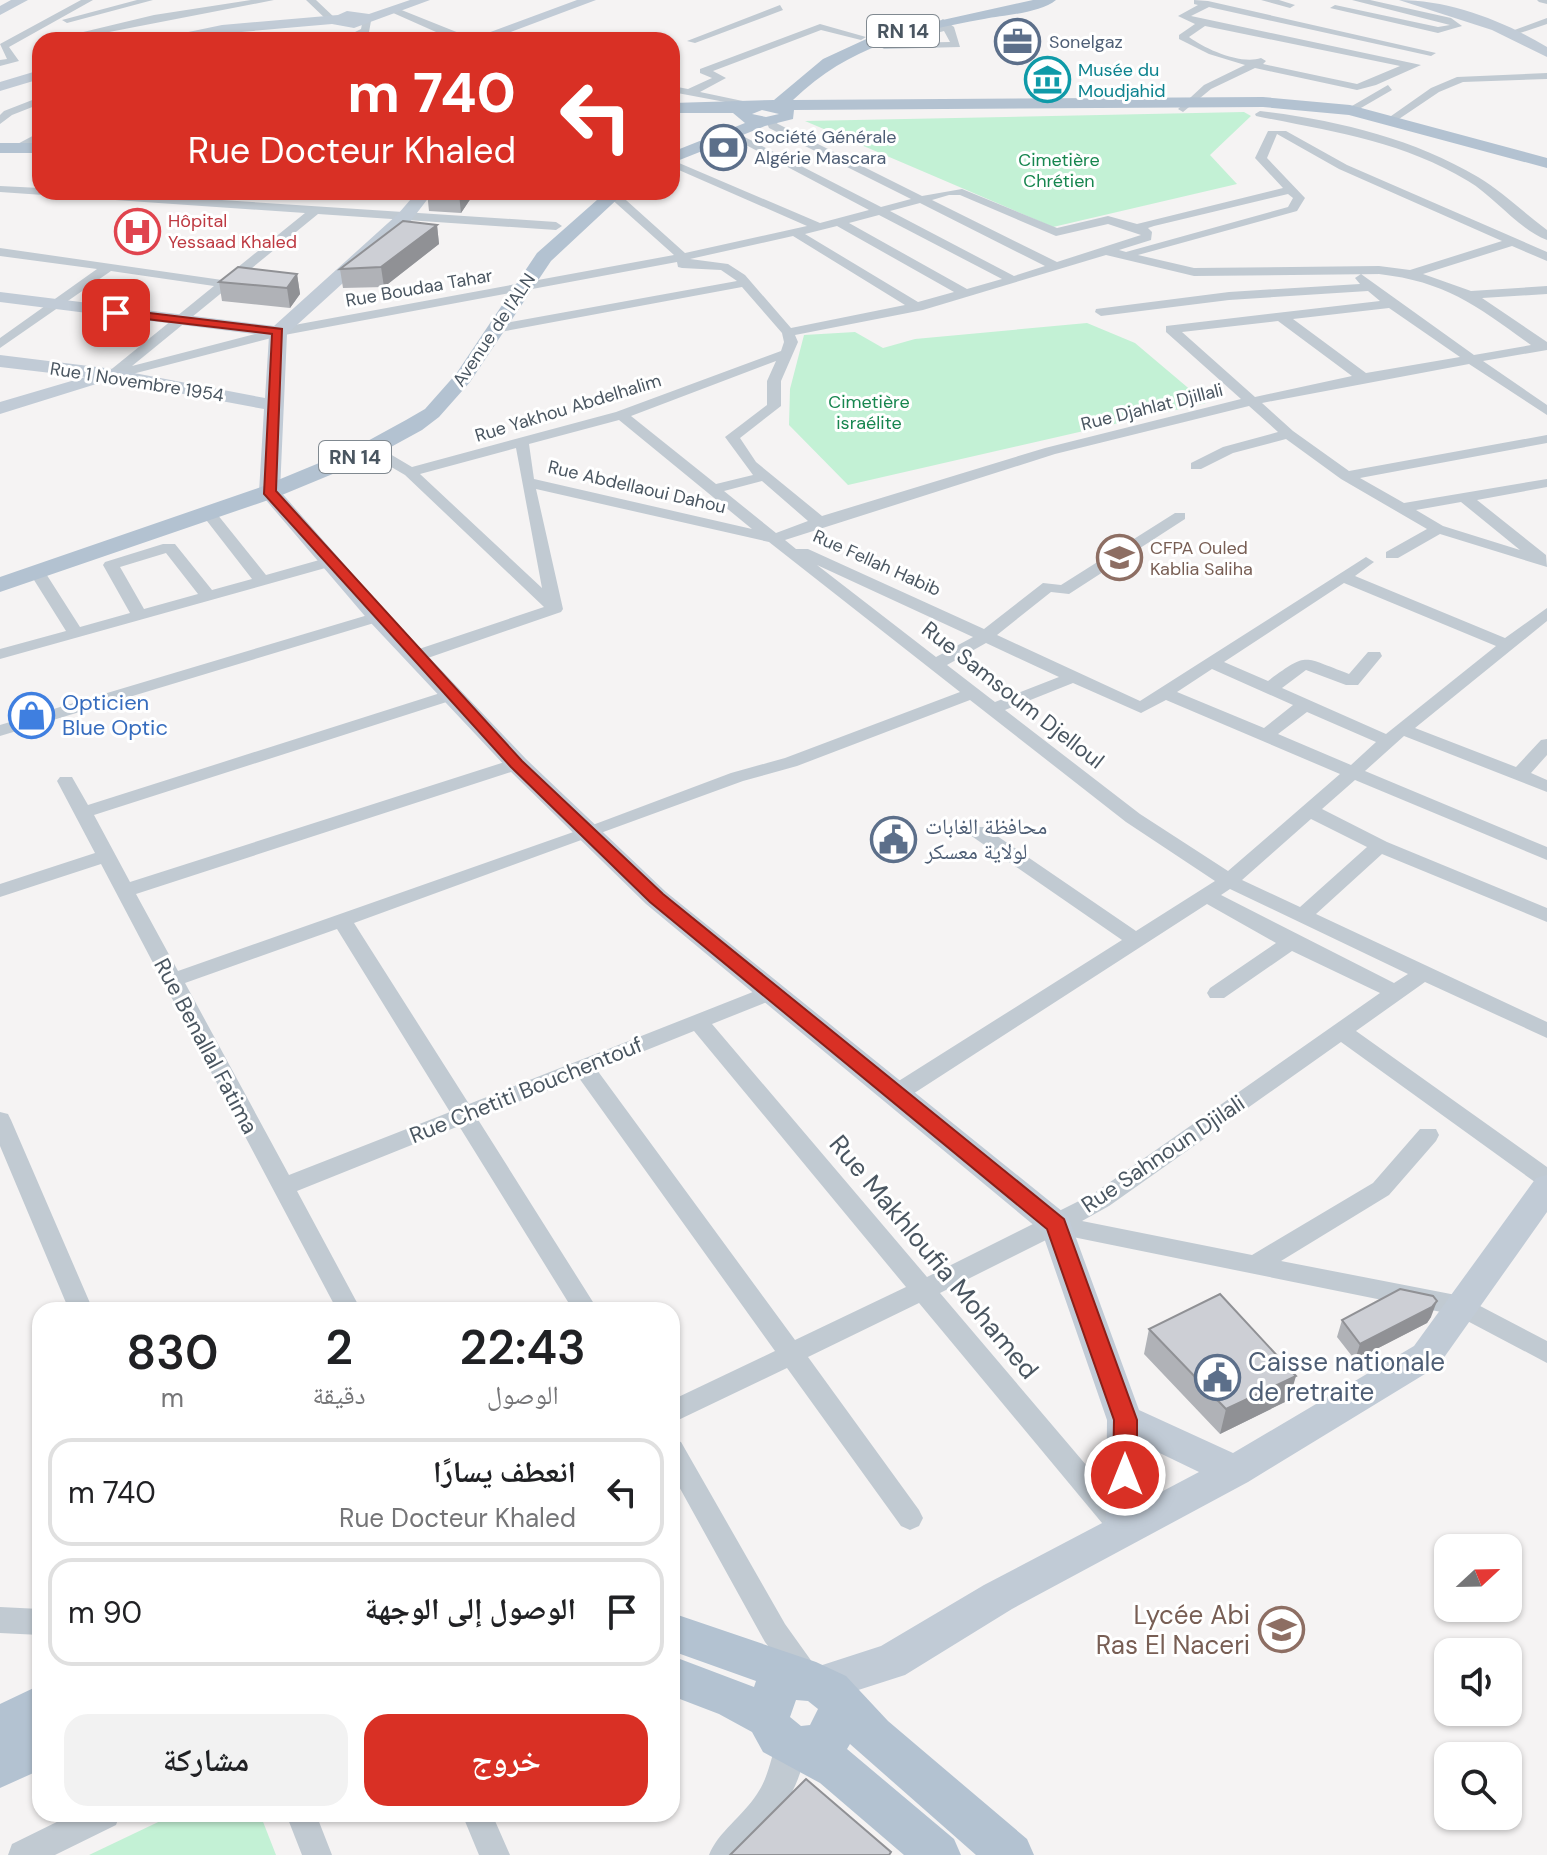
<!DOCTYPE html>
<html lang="ar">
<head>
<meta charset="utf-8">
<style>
	:root { --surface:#fff; --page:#f2f2f2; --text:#202124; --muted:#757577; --line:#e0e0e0; --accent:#d93025 }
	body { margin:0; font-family:"DM Sans","Noto Naskh Arabic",sans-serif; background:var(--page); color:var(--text); direction:rtl; height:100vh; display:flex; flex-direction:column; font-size:30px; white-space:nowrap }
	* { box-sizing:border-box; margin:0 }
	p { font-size:26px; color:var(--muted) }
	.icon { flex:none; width:44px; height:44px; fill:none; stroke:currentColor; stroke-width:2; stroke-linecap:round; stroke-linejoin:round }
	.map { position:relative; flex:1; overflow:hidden; direction:ltr }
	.drawer { position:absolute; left:32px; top:1302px; width:648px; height:520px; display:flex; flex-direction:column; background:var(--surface); border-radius:24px; box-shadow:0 2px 6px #0004; direction:rtl }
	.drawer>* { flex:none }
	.guide { position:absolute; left:32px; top:32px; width:648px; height:168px; border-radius:24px; box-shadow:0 2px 6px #0004; direction:rtl; background:#d93025; color:#fff; overflow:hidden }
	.needle { width:52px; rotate:68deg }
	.controls { position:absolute; left:1434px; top:1534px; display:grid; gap:16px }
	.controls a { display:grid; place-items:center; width:88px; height:88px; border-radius:16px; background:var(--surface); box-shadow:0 2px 6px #0004; font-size:40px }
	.pin { position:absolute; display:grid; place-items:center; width:68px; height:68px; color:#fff; margin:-34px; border-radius:16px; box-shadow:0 4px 12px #0006 }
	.me { position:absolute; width:88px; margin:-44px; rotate:0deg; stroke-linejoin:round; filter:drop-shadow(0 0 6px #0008) }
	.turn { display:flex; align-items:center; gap:28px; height:168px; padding:0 32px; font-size:36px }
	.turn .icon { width:104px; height:104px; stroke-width:2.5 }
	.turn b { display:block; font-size:56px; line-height:68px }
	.eta { display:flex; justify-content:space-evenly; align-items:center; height:136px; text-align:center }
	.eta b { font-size:48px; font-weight:600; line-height:56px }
	.primary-button { display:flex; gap:16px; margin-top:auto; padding:16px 32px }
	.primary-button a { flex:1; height:92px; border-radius:24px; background:var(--accent); color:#fff; font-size:32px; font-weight:600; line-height:92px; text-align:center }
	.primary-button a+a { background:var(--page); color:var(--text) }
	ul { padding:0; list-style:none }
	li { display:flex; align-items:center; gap:24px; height:108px; margin:0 16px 12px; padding:0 16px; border:4px solid var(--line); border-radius:24px }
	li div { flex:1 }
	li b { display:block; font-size:30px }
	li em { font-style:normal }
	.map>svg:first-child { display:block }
	.green { fill:#c3f1d5 }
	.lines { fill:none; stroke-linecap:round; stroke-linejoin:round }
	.street { fill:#c1cad2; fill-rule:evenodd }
	.secondary { fill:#c1cbd6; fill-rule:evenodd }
	.primary { fill:#b3c2d1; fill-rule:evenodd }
	.wall { fill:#b0b2b7 }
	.shaded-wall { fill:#909195 }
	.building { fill:#cdcfd5; stroke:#909195; stroke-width:2 }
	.route { fill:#d93025; stroke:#8d1f18; stroke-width:2 }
	.labels { text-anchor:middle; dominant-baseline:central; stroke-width:6; stroke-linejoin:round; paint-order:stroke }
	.far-service-label { font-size:18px; fill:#4e5e75; stroke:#fff; text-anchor:start }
	.far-culture-label { font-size:18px; fill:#0d838f; stroke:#fff; text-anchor:start }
	.far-park-label { font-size:18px; fill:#17864f; stroke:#fff }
	.far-health-label { font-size:18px; fill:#be3a42; stroke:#fff; text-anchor:start }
	.far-street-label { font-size:18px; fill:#4a5661; stroke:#fff }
	.far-education-label { font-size:18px; fill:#785e54; stroke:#fff; text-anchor:start }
	.shield { fill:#fff; stroke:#808990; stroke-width:2 }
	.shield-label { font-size:20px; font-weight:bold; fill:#4a5661 }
	.street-label { font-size:22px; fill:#4a5661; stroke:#fff }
	.shop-label { font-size:22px; fill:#366cbe; stroke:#fff; text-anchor:start }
	.service-label { font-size:22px; fill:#4e5e75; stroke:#fff; text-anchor:start }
	.near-street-label { font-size:26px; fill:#4a5661; stroke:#fff }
	.near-service-label { font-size:26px; fill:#4e5e75; stroke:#fff; text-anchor:start }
	.near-education-label { font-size:26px; fill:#785e54; stroke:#fff; text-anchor:end }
</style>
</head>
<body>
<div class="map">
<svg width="1547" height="1855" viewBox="0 0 1547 1855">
	<rect width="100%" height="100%" fill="#f5f3f3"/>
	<path class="green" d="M1244,112L1251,116L1210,155L1237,184L1053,227L805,121Z
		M1087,323L1135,343L1206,403L848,485L789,425L790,389L804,335L855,332L883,348L915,339Z
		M175,1814H260L276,1855H89Z"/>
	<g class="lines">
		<path class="street" d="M81,0H93L9,47L19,61L0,66V60L7,59L0,44Z
			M137,0H153L67,23L62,20Z
			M251,0H274L68,40H50L154,15Z
			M306,0H316L335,18V22H329Z
			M1194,0L1208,1L1436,53L1431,56L1209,7L1191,16L1421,65L1376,85L1357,90L1255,68L1211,89L1183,112L1178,109L1204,85L1245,65L1209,54L1179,39V35L1195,24L1178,16L1198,5L1194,4ZM1205,26L1400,66L1357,84L1263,64L1266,61L1261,58C1241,65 1205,49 1189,37Z
			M1261,0H1279L1295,5L1290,8Z
			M1352,0H1370L1451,18L1462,26L1438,33L1330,8L1335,5L1438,27L1450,25Z
			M1537,0H1547V4L1539,2Z
			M780,5L783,10L695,43L687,41Z
			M394,7L459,33L464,40H454L391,12Z
			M1547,18V24L1514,35L1509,32Z
			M363,19L371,21L369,32L352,40H339L361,29Z
			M943,19L954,27L960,47L884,49L879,46L908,33L941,26L938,22ZM944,31L950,42L900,43Z
			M820,24L866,37L861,40L821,30L713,71L726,78L700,92L757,104V108L672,92V86L688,89L712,78L700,73V69Z
			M1547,73V79L1463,82L1439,92L1393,123L1384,121L1431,88L1457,77Z
			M1388,85L1392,90L1354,112L1345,110Z
			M40,97V104L12,115L0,124V115L4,111Z
			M1260,111C1336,120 1412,138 1478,177C1503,192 1524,213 1547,230V240C1518,229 1495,197 1468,181C1399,140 1333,132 1256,116L1255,114Z
			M771,118L778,124L922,196L962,189L1057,228L1108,216L1137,224L1283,188L1255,158L1268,131H1286L1347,165L1547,252V261L1512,246L1423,274L1471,291L1547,286V294L1482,298L1547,342V350L1483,361L1547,405V415L1469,364L1262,403L1293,431L1349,471L1547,435V443L1360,478L1404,503L1547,479V487L1477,500L1546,555L1547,567L1440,534L1398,558H1386V552L1427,529L1341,479L1286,439L1233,453L1201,469H1191V463L1223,447L1278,432L1249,406L1055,454L785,540L796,549H808L984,629L1043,583L1061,585L1175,513H1185V519L1069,594L1051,592L997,635L1140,701L1366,557L1374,562L1355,576L1505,638L1547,608V621L1415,728L1516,767L1541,740L1547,739V755L1531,773L1547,780V792L1404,736L1365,771L1547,847V860L1355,780L1322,809L1387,842L1547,908V922L1382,854L1316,914L1547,1022V1038L1425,982L1356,1031L1547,1167V1188L1539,1185L1341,1042L1109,1206L1082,1221L1252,1255L1373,1183L1420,1129H1436L1439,1135L1436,1141L1389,1195L1281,1261L1461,1296L1547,1341V1363L1456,1315L1058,1234L940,1293L1132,1519L1135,1527L1132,1535L1122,1539L1112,1535L919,1303L808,1357L919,1510L923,1518L919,1526L910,1530L901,1526L787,1368L672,1423V1400L775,1351L579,1078L477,1118L598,1310H573L459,1126L297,1191L361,1310H337L166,987L160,981L161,978L101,864L0,897V884L95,853L57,781L60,777H72L88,805L453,689L462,694L459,698L94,815L130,882L511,760L517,759L526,764L523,768L136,894L178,971L582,829L731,773L785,758L960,692L769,542L536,489L563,609L561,612L422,660H410L408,656L410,652L544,607L405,475L381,461L356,457V451L390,454L412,467L616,412L781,351L784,342L782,333L742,287L500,332L493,328L500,324L737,281L721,270L682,268L678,267L677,262L279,336L113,379L108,378V372L214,286L111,271L0,348V338L97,269L0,256V248L222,280L305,213L0,192V186L40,188V192H100L556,222L562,226L556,230L318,214L132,366L278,328L674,255L608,196V192H617L685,253L807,226L672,167V160L820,223L869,210L727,135L726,133L731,130L881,207L911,199L769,128L766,121ZM1277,134L1339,169L1502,241L1410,270L1379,266L1194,268L1138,255L1297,211L1305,198L1267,158ZM1288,194L1293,198L1288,207L1126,252L1119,250L1151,240L1152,232L1148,228L1154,226ZM949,195H960L1056,236L1108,224L1141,235L1057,262L932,200ZM920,203L1045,266L1014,276L890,211ZM879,215L1002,279L967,289L849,223ZM837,226L954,292L918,302L805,234ZM793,236L905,305L791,328L745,275L728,264L690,259ZM1106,255L1194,276L1379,274C1447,282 1477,306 1531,345L1474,355L1361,274L1355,278L1360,284L1229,292L1096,309L1095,312L1101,316L1229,300L1368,291L1380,301L1166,326V332L1241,399L1045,448L822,516L756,462L740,438L781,406V381L798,342L795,335L923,310ZM1389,308L1460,357L1366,373L1293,319ZM1278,321L1352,376L1255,397L1182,332ZM776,361L767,381V405L725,437L753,475L716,484L631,416ZM619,420L752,529L534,479L529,444ZM516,448L542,588L420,474ZM762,481L808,521L776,533L724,491ZM1461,502L1520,550L1443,526L1416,510ZM817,565L973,637L936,657ZM1344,583L1496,646L1386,734L1282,688L1306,670L1346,685H1358L1382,656L1380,652H1368L1349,674C1302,657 1309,651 1268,681L1224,662ZM986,643L1059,677L995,702L947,665ZM1212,669L1293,705L1264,728L1177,692ZM1073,683L1141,713L1166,700L1340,774L1228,871L1140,814L1005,710ZM970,700L1126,822L1215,881L1136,931L984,827H970L968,831L970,835L1122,940L886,1089L883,1095L886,1101H902L1207,904L1276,943L1210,988L1207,993L1210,998H1224L1292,951L1380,993L1093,1194L927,1277L712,1024L777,998L780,993L777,988H763L469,1104L354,923L743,781L797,766ZM1307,712L1376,742L1351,765L1278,734ZM1311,819L1367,847L1300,907L1242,880ZM1230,889L1408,974L1394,983L1221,895ZM337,929L450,1112L289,1175L185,983ZM694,1031L906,1287L795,1340L597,1070Z
			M40,132V139L20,150L10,148Z
			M208,507L213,509L266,575L330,557L338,562L336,565L0,659V649L66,631L29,572L31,569H43L80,627L130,613L103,565L105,562L163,544H175L212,590L252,579L200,512ZM166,553L198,594L144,609L120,567Z
			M378,612L384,614V620L0,736V725Z
			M0,1112L8,1114L11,1120L93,1310H69L0,1146Z
			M672,1439L681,1442L785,1624L820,1673L816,1682L806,1686L796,1682L765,1642L672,1474Z
			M0,1607L40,1609V1635L0,1633Z
			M790,1730L800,1734C817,1772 770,1829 745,1855H709C718,1832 743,1816 757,1794C770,1775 771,1754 780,1734Z
			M73,1814H120L116,1825L55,1855H8L12,1844Z
			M286,1814H316L332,1855H302Z
			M462,1814H492L510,1855H479Z"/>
		<path class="secondary" d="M11,0H28L0,15V6Z
			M410,0H430L354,28L332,24L150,40L222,25L338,15L347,11L369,14Z
			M577,0H596L489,40H469Z
			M1399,0C1450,0 1504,21 1547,47V57L1492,30Z
			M40,70V79L0,91V82Z
			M417,192H433L410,222L287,334L280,491L386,612L526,759L666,892L1068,1216L1139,1410L1233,1453L1414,1346L1536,1178L1547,1175V1212L1438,1366L1248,1482L1012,1609L905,1675L821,1702L807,1696L801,1683L807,1670L881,1646L984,1585L1106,1521L1107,1420L1042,1232L646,904L508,769L370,622L259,492L264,409L109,380L0,414V402L85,377L0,367V355L113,369L265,398L269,336L0,302V292L274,326L398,214ZM1143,1445L1199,1472L1144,1501Z"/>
		<path class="primary" d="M1033,0H1056C1040,13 1005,15 984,19C908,33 851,45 793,100L1263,97L1350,105L1547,158V168L1349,115L1263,107L794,110L793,119L765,126L672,163V152L745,123L733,113H672V103L774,100L823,59L875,35ZM762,110L779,114L766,117L752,114Z
			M0,143H40V153H0Z
			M606,192H625L551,261L470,382L439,417L422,430L369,459L277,497L0,592V577L261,487L353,449L406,420L425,409L456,374L537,253Z
			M672,1613L816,1662L846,1676L888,1721L1027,1839L1034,1855H976L850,1744L847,1749L954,1839L961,1855H904L820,1783L763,1752L752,1732L719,1714L672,1696V1656L754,1687L756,1681L672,1651ZM796,1700L808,1701L818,1709L810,1725L801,1726L790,1717Z
			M40,1685V1770L0,1788V1704Z"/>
	</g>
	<path class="wall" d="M427,192H475L461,213L429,211Z
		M437,225L439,244L384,287L343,288L340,269Z
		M297,274L300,294L290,308L222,301L219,282Z
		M1431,1317L1427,1323L1355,1360L1337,1337L1342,1320Z
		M1149,1329L1289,1400L1220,1434L1144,1354Z"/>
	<path class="shaded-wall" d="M461,192H475L461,213L459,194Z
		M437,225L439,244L384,287L381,267Z
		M297,274L300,294L290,308L287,288Z
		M1437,1301L1431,1317L1427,1323L1355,1360L1360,1344Z
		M1296,1376L1289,1400L1220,1434L1226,1409Z"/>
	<path class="building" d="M427,192H461L459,194Z
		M403,221L437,225L381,267L340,269Z
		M238,267L297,274L287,288L219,282Z
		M1400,1289L1433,1296L1437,1301L1432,1307L1360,1344L1342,1320Z
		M1220,1294L1296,1376L1226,1409L1149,1329Z
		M806,1779L891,1852L889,1855H730Z"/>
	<path class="route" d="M116,309L282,329L276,491L522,761L663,894L1064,1219L1137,1420V1475L1133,1482L1125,1485L1117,1482L1113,1475L1114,1420L1047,1229L650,902L511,767L264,494L272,334L112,315L110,313Z"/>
	<defs>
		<symbol id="office-ring" viewBox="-11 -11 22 22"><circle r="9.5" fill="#fff" stroke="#5c6f8a" stroke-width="1.5"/><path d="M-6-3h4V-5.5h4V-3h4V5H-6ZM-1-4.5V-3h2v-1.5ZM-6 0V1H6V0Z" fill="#5c6f8a"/></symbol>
		<symbol id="museum-ring" viewBox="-11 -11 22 22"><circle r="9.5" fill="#fff" stroke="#0f9aa8" stroke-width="1.5"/><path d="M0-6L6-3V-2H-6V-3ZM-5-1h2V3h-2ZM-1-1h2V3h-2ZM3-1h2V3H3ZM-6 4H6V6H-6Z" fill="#0f9aa8"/></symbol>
		<symbol id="bank-ring" viewBox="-11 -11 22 22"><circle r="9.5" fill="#fff" stroke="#5c6f8a" stroke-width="1.5"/><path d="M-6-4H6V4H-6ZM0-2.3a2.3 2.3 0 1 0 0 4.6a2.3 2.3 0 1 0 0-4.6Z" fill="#5c6f8a"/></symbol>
		<symbol id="hospital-ring" viewBox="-11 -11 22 22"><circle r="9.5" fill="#fff" stroke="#e0444e" stroke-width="1.5"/><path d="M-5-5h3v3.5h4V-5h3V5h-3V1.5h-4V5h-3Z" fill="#e0444e"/></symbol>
		<symbol id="university-ring" viewBox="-11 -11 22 22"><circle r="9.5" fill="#fff" stroke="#8d6e63" stroke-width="1.5"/><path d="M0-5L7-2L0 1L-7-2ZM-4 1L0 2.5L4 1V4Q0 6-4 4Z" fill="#8d6e63"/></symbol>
		<symbol id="shop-ring" viewBox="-11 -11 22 22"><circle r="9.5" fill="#fff" stroke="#3f7fe0" stroke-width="1.5"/><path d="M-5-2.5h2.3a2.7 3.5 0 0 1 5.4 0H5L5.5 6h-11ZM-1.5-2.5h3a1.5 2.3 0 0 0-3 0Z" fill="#3f7fe0"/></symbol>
		<symbol id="civic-ring" viewBox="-11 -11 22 22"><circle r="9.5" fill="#fff" stroke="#5c6f8a" stroke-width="1.5"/><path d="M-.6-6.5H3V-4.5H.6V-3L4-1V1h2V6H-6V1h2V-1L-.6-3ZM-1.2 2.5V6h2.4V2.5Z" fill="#5c6f8a"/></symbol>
		<symbol id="school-ring" viewBox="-11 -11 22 22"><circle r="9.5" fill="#fff" stroke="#8d6e63" stroke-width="1.5"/><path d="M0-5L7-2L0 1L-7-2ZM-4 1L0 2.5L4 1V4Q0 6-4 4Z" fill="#8d6e63"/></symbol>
	</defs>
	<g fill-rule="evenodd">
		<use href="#office-ring" x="992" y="16" width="51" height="51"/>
		<use href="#museum-ring" x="1022" y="54" width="51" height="51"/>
		<use href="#bank-ring" x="698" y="122" width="51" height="51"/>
		<use href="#hospital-ring" x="112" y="206" width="51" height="51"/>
		<use href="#university-ring" x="1094" y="532" width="51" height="51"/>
		<use href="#shop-ring" x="6" y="690" width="51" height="51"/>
		<use href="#civic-ring" x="868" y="814" width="51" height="51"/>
		<use href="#civic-ring" x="1192" y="1352" width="51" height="51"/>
		<use href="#school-ring" x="1256" y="1604" width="51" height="51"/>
	</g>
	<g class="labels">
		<g class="far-service-label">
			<text x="1049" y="42">Sonelgaz</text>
			<text x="754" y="137">Société Générale<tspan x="754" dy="21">Algérie Mascara</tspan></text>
		</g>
		<g class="far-culture-label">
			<text x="1078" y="70">Musée du<tspan x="1078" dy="21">Moudjahid</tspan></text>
		</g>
		<g class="far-park-label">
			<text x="1059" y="160">Cimetière<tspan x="1059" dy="21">Chrétien</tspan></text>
			<text x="869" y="402">Cimetière<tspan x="869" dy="21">israélite</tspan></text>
		</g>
		<g class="far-health-label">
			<text x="168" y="221">Hôpital<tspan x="168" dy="21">Yessaad Khaled</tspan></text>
		</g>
		<g class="far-street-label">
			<text transform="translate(419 288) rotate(-10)">Rue Boudaa Tahar</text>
			<text transform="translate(494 330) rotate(-56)">Avenue de l'ALN</text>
			<text transform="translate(137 382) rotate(9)">Rue 1 Novembre 1954</text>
			<text transform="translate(1152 407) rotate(-14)">Rue Djahlat Djillali</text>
			<text transform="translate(568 408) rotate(-17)">Rue Yakhou Abdelhalim</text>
			<text transform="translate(637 487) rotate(13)">Rue Abdellaoui Dahou</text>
			<text transform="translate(877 563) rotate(24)">Rue Fellah Habib</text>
		</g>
		<g class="far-education-label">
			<text x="1150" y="548">CFPA Ouled<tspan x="1150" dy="21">Kablia Saliha</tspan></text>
		</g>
		<g class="shield">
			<rect x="867" y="15" width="72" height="32" rx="6"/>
			<rect x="319" y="441" width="72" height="32" rx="6"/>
		</g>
		<g class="shield-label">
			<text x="903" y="31">RN 14</text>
			<text x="355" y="457">RN 14</text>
		</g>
		<g class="street-label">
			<text transform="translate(1013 695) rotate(38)">Rue Samsoum Djelloul</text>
			<text transform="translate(206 1046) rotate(62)">Rue Benallal Fatima</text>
			<text transform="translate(526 1090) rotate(-22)">Rue Chetiti Bouchentouf</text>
			<text transform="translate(1163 1154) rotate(-34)">Rue Sahnoun Djilali</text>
		</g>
		<g class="shop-label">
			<text x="62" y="702">Opticien<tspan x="62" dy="25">Blue Optic</tspan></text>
		</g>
		<g class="service-label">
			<text x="925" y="826">محافظة الغابات<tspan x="925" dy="25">لولاية معسكر</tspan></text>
		</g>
		<g class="near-street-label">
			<text transform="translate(934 1257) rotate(50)">Rue Makhloufia Mohamed</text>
		</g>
		<g class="near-service-label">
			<text x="1248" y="1362">Caisse nationale<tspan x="1248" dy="30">de retraite</tspan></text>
		</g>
		<g class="near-education-label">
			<text x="1250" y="1615">Lycée Abi<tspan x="1250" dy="30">Ras El Naceri</tspan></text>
		</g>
	</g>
</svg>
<div class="controls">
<a><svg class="needle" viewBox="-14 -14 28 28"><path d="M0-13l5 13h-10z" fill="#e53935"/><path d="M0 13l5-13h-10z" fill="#757577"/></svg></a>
<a><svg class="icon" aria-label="sound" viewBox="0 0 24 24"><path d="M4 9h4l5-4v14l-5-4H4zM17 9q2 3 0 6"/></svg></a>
<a><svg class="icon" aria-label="search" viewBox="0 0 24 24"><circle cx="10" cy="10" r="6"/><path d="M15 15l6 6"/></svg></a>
</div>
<div class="pin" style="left:116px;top:313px;background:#d93025"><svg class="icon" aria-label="arrive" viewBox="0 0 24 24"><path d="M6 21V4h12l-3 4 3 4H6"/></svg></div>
<svg class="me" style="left:1125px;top:1475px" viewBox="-20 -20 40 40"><circle r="17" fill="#d93025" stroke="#fff" stroke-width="3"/><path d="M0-11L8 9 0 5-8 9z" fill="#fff"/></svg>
<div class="guide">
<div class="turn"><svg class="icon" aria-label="left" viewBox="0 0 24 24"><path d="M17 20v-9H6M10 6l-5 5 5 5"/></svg><div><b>740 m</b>Rue Docteur Khaled</div></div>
</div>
<section class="drawer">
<div class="eta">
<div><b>22:43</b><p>الوصول</p></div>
<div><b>2</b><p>دقيقة</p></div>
<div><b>830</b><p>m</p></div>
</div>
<ul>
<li><svg class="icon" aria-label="left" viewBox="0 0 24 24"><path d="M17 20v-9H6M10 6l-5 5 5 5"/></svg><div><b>انعطف يسارًا</b><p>Rue Docteur Khaled</p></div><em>740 m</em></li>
<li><svg class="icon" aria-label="arrive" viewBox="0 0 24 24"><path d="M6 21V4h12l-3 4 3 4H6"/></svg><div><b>الوصول إلى الوجهة</b></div><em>90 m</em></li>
</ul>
<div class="primary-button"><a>خروج</a><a>مشاركة</a></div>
</section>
</div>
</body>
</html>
